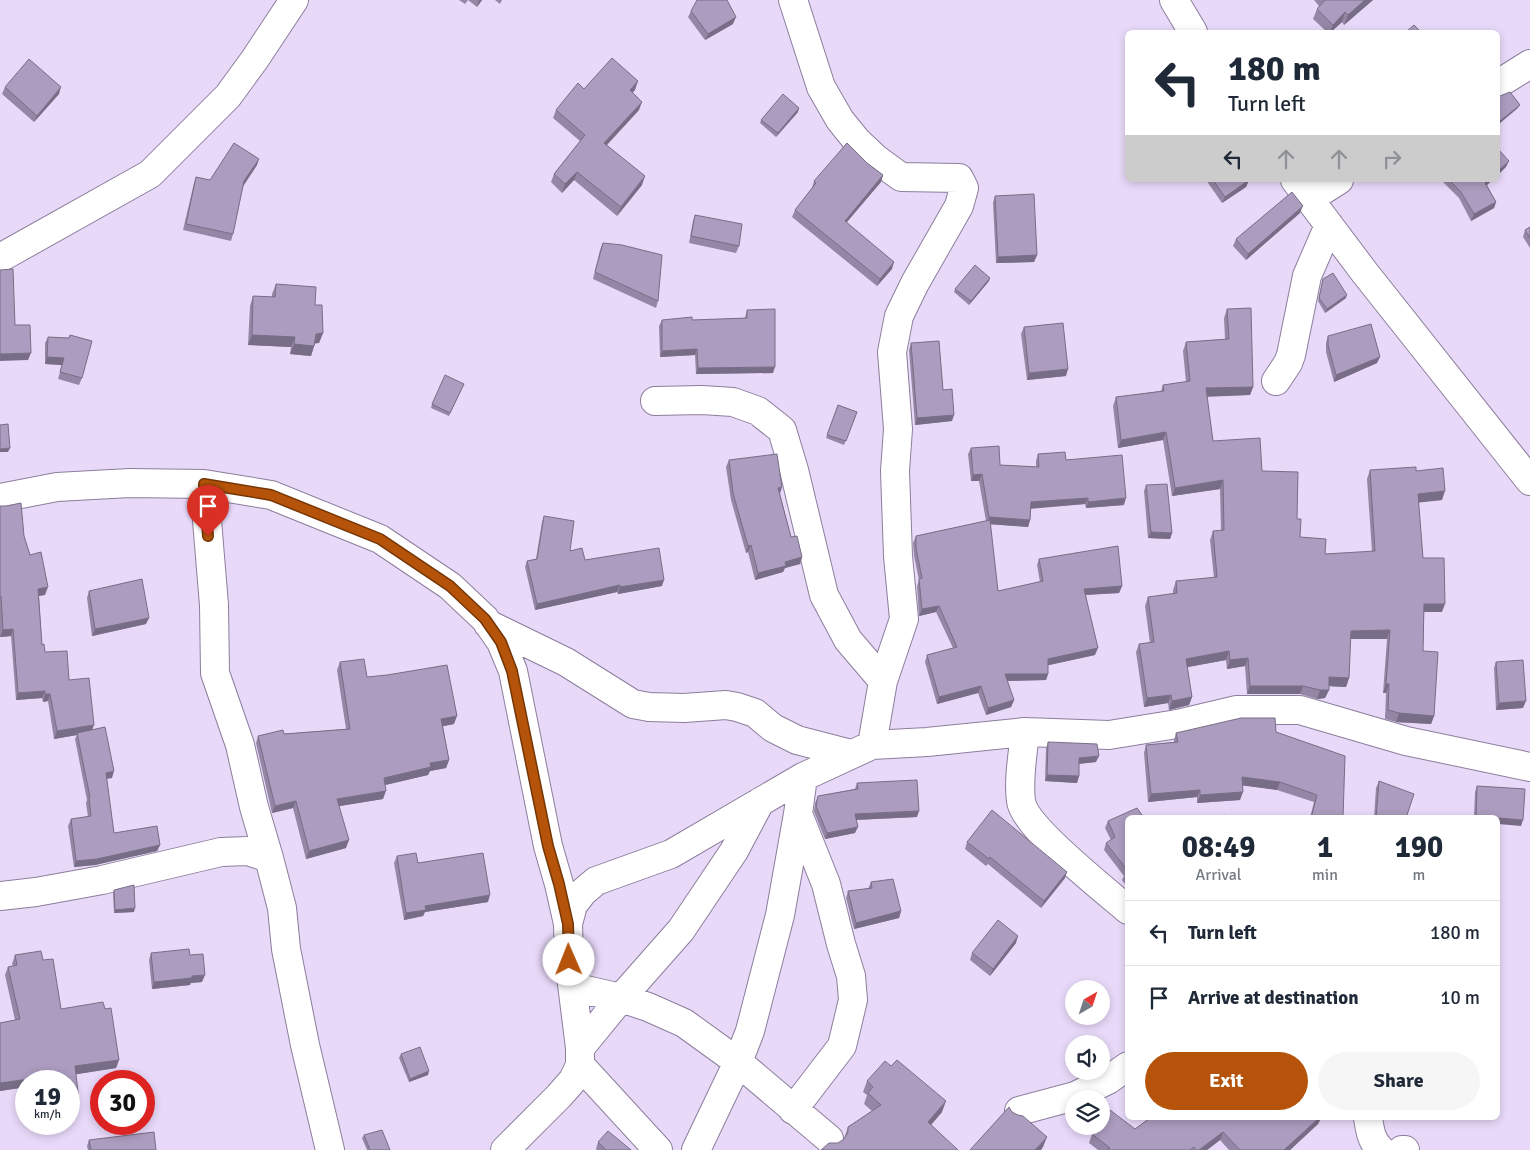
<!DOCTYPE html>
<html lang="en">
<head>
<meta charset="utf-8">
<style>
	:root { --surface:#fff; --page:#f6f6f7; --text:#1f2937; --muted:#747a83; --line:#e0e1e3; --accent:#b45309 }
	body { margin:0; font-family:Signika,sans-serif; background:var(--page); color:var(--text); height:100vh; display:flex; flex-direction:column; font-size:19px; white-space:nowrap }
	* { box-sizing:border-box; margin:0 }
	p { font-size:16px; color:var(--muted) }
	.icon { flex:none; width:28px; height:28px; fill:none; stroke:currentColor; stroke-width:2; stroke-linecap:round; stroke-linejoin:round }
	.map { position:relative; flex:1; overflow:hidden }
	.drawer { position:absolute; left:1125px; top:815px; width:375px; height:305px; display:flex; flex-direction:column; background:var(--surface); border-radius:8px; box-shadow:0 2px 8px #0003 }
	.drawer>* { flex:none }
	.guide { position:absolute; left:1125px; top:30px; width:375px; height:152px; border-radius:8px; box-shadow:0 2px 8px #0003; background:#fff; color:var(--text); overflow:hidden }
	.needle { width:32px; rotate:39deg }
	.tools { position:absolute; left:1065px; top:980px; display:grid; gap:10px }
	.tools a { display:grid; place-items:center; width:45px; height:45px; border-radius:50%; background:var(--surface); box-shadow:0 2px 8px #0003; font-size:25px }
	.speed { position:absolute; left:15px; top:1070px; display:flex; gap:10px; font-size:25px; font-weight:700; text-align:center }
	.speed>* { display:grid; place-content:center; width:65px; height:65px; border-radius:50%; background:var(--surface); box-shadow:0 2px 8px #0003; line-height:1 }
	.speed small { font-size:12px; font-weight:400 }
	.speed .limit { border:8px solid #d22; background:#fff; color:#111 }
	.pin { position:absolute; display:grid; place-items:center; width:42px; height:42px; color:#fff; margin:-51px -21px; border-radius:50% 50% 50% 0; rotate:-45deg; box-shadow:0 0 5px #0007 }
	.pin .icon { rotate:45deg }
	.me { position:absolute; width:55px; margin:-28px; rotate:359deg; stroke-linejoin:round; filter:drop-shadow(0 0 4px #0008) }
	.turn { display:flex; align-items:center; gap:18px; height:105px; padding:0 20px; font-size:22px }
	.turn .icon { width:65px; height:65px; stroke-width:2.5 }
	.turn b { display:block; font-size:35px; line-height:42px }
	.lanes { display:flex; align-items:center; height:48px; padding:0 20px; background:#0003; justify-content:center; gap:25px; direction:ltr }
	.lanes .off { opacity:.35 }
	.eta { display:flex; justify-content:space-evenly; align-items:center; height:85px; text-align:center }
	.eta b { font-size:30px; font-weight:800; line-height:35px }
	.primary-button { display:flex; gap:10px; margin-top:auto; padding:10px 20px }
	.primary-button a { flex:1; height:58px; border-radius:30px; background:var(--accent); color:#fff; font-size:20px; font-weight:800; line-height:58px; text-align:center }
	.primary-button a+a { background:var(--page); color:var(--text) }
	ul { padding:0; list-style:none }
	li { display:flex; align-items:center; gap:15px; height:65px; padding:0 20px; border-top:1px solid var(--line) }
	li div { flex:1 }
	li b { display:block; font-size:19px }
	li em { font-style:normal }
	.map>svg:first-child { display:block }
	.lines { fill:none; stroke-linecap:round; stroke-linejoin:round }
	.minor-casing { stroke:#8c7e9c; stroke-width:30 }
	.minor { stroke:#fff; stroke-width:28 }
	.wall { fill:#9486a4 }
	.shaded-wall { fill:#786d86 }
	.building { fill:#ac9cbf; stroke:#786d86 }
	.route-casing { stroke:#753606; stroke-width:12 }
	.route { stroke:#b45309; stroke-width:9 }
</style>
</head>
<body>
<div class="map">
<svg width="1530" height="1150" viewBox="0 0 1530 1150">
	<rect width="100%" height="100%" fill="#e8d9f9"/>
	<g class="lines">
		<defs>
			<path id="minor" d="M793,0L821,87L840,120L857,141L875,158L901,177L959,178L964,188L959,206L915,283L899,316L892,352L898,429L895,471L898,556L904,619L883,681L872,745
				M1174,0L1193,32
				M1498,84L1530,64
				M1295,180L1365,273L1530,481
				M1309,199L1339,180
				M0,258L150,174L228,96L255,59L294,0
				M1276,381L1288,363L1291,355L1307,276L1329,225
				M655,401L702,400L733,402L758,411L782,430L794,470L824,595L848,640L883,681
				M204,484L214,605L215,673L240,745L254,807L269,858L282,908L286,949L305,1045L330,1150
				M0,498L57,487L130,483L204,484L271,495L380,539L450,586L485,619L501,642L513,671L548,846L559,884L568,924
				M488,624L566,662L633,704L649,707L684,708L726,705L737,707L755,713L773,728L797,740L851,754
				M1025,732C1023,754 1018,779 1021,801C1024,827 1105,890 1128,910
				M0,896L36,892L102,880L221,852L248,851L269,858
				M573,987L621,998L648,1007L684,1023L738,1062L829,1139
				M580,1048L621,998L681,930L734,851L760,802
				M580,1065L658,1150
				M793,1110L842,1046L853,1000L851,976L841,944L826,884L798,814
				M1019,1111L1075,1096L1108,1080L1128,1066
				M1368,1118C1370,1130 1371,1141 1381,1150
				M505,1150L559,1096L573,1080L580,1065V1048L569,960L568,924L573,905L583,892L596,881L671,854L803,777L872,745L927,742L1025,732L1109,735L1177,724L1236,710H1300L1406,741L1530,767
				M696,1150L738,1062L750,1031L780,915L798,814L803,777
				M1402,1150H1405"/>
		</defs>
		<use href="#minor" class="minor-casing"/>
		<use href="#minor" class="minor"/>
	</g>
	<path class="wall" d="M459,0H482L477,7L468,0L465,4Z
		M495,0H502L500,4Z
		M1314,0H1373L1344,25L1342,22L1331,32H1327L1313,19L1317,9L1319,6Z
		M691,11L733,24L705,40L688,17Z
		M5,87L59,94L34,122L2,94Z
		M584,89L635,90L632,92L639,110L607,145L642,185L617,216L574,180L562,193L551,182L554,174L580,141L553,118L556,110Z
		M798,112L776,137L760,123L761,120Z
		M867,163L883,175L881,182L846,222L892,269L877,286L792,217L795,210L812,188L814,181Z
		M257,165L243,186L233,234L231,241L183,230L194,183L196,177L210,180Z
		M1206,180H1249L1246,187L1222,203Z
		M1441,180H1492L1487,185L1496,202L1494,208L1471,221L1459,198Z
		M995,196L1037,255L1034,262L996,263L993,203Z
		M1300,213L1246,260L1233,246L1236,239Z
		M695,215L739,246L736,253L689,243L693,221Z
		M1530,227V248L1523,237L1525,230Z
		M603,243L658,301L656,308L593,279L600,250Z
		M1323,279L1346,298L1325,313L1318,301Z
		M989,281L969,305L954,292L955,289Z
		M276,284L315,305L323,333L319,343H315L311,356L290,354L291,347L248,345L250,306L253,296L272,297V294Z
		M1227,309L1253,387L1250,395L1207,396L1213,441L1262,471L1297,519L1300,537L1325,554L1372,552L1367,479L1370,470L1416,471L1442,500L1418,502L1423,558L1442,612H1424L1423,651L1434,716L1431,724L1396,722L1385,719L1386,693H1383L1387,639H1350L1349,678L1346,687L1329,686V690L1325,698L1317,699L1300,694H1247L1245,666L1227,669L1226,660L1187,667L1192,697L1189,705L1169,710L1168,703L1144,707L1136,652L1139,644L1150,643L1145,606L1148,597L1173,594V590L1176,581L1214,578L1210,540L1213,531H1221L1220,489L1172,496L1163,440L1118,448L1113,406L1116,397L1161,391L1163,385L1186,382L1183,351L1186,342L1225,339L1224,318Z
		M747,310L773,373L696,374L695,355L660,357L659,326L662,320H692L745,318Z
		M1024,327L1066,376L1027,380L1021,334Z
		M1328,336L1377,363L1334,382L1326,352V343Z
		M48,337L82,378L79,385L58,379L62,365L45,364V343Z
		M911,343L943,390L952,421L915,425L909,350Z
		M464,384L449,416L431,408L432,404Z
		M838,405L857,412L844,445L826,438Z
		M971,448L1000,465L1036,467V461L1038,454L1066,460L1124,505L1086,508L1085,504L1031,508L1030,520L1028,527L990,524L998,591L1040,582L1037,565L1039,559L1122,586L1119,593L1086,595L1095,655L1048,665V674L1046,680L1007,681L1014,700L1011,707L986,715L978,693L937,704L925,662L927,655L953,648L936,612L919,616L917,586L919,580L914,556L913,543L916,536L986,521L979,481H971L968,454Z
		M729,460L780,494L791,537L802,557L800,564L785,568L783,572L755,580L748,552L746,553L731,500L726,467Z
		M1146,485L1172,533L1170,539L1148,538L1144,491Z
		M0,506L24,536L30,555L45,595L39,596L42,645L45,652L69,680L92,730L112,778L106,779L114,833L160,845L157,851L95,865L74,867L68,826L71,819L88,817L86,803L87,800L75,739L77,735L54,739L48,701L43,702L42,698L16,700L11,636L0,637Z
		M544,516L570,551L585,560L662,586L618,594L617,592L535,610L525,567L527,561L536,559L542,522Z
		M89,591L146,624L92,636L87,598Z
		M340,662L454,724L443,726L449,760L446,768L430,771L428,775L385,785L383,799L339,806L346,848L306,859L293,808L272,813L256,743L258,736L346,729L337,670Z
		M1496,662L1523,708L1496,710L1494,668Z
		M1276,732L1343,818H1310L1314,802L1277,790L1242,785L1240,800L1197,803V797L1148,802L1144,753L1146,745L1174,742V740L1176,733Z
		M1048,742L1096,762L1079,764V776L1077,783L1045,781L1046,748Z
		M1379,781L1406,818H1374L1376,788Z
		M857,783L917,817L856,820L855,833L825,839L814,812L815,803L818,796L855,789Z
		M1477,786L1521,826L1498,818H1474L1475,792Z
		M1128,818V888L1122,880L1124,876L1104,850L1106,843L1111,840L1105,828L1108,821Z
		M967,842L1065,878L1041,908L988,864L986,866L965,849Z
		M397,856L418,863L488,902L425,912L423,916L404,920L394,863Z
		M871,882L901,911L899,918L854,929L846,898L848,891L868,889Z
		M114,890L134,912L114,913L113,894Z
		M1016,943L990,976L970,960L972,953Z
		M151,953L190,955L202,982L190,983V985L152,989L149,960Z
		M15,955L43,960L61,1009H105L119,1060L116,1068L76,1074V1109L69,1081H26V1087L0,1091V1023L15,1020L5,975L8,967L13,966L12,964Z
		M401,1054L428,1075L409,1082L399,1058Z
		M867,1081L942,1112L931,1125L838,1143L844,1139L848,1127L872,1111L864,1104L867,1095L863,1092Z
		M1150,1118H1321L1318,1124L1290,1150H1229L1220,1140L1207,1150H1098L1089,1143L1092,1134L1135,1129Z
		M364,1135L390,1150H367L362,1138Z
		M89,1140L156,1150H88L87,1146Z
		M598,1142L631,1150H597L596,1149Z"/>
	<path class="shaded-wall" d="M479,0H482L477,7Z
		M1365,0H1373L1344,25L1348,15Z
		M1345,12L1342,22L1331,32H1330L1333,25Z
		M736,17L733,24L705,40L708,34Z
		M638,81L635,90L627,99L630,90Z
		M61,87L59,94L34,122L37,116Z
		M642,102L639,110L601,151L604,143Z
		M1520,105L1518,108L1499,124L1500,121Z
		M799,108L798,112L776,137L778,133Z
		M259,159L257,165L242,188L244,181Z
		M1509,161L1506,167L1498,175V171Z
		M577,172L574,180L562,193L565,184Z
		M883,175L881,182L842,228L845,221Z
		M645,176L642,185L617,216L621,207Z
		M1249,180L1246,187L1222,203L1225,197Z
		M1488,180H1492L1483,189L1485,183Z
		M1496,202L1494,208L1471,221L1474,214Z
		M1303,206L1300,213L1246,260L1248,254Z
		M1037,255L1034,262L996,263L998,257Z
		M894,262L892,269L877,286L880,279Z
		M990,278L989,281L969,305L971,301Z
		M1347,295L1346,298L1325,313L1327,309Z
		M323,333L319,343L312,344L316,334Z
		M252,335L295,337L291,347L248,345Z
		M294,344L314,346L311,356L290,354Z
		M697,349L695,355L660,357L662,351Z
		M31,353L28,360L0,361V354Z
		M47,357L64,358L62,365L45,364Z
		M1380,357L1377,363L1334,382L1336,375Z
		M775,367L773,373L696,374L698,368Z
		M1068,369L1066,376L1027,380L1029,373Z
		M1253,387L1250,395L1203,397L1206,388Z
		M954,415L952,421L915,425L917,418Z
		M1166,432L1163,440L1118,448L1121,440Z
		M10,448L8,452H0V449Z
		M982,474L979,481H971L973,475Z
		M1223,480L1220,489L1172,496L1175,488Z
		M782,487L780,494L778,488Z
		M1445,491L1442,500L1415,503L1418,494Z
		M1088,498L1085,504L1029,509L1031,502Z
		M1126,498L1124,505L1086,508L1088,502Z
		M989,517L1030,520L1028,527L987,524Z
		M1151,532L1172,533L1170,539L1148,538Z
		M751,545L748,552L746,553L748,546Z
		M802,557L800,564L785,568L783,572L755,580L758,573L785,562Z
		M664,580L662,586L618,594L620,587Z
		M620,585L617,592L535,610L537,604Z
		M1122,586L1119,593L1082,595L1084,589Z
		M48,587L45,595L36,596L38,589Z
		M1424,604H1445L1442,612H1421Z
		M939,606L936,612L919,616L922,609Z
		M149,618L146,624L92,636L95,629Z
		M13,629L11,636L0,637L3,630Z
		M1390,630L1387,639H1348L1351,631Z
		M1098,648L1095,655L1045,666L1048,659Z
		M1229,651L1226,660L1183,668L1186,659Z
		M1248,658L1245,666L1227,669L1230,660Z
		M1005,674H1048L1046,680L1003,681Z
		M1329,677L1349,678L1346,687L1326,686Z
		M1386,684H1389L1386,693H1383Z
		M981,686L978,693L937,704L939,697Z
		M1250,686H1303L1300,694H1247Z
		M1320,690H1329L1325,698L1317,699Z
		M45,691L42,698L16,700L18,693Z
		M45,694H50L48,701L43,702Z
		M1171,695L1168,703L1144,707L1147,698Z
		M1192,697L1189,705L1169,710L1172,701Z
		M1014,700L1011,707L986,715L988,708Z
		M1526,701L1523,708L1496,710L1499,703Z
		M1399,713L1434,716L1431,724L1396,722Z
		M457,716L454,724L439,727L441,719Z
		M94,725L91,733H77V735L54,739L57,731Z
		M1099,756L1096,762L1077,764L1079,758Z
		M449,760L446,768L430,771L428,775L381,786L384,778L430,763Z
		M114,771L112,778L103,779L106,773Z
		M1047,775L1079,776L1077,783L1045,781Z
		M1242,777L1280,782L1277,790L1239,785Z
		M1200,790L1197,797L1148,802L1151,794Z
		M386,791L383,799L334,807L337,799Z
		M1243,792L1240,800L1197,803L1200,795Z
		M296,801L293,808L272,813L275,806Z
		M919,811L917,817L853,820L855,814Z
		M1498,818L1523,820L1521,826L1498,824Z
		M858,827L855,833L825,839L827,833Z
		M349,840L346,848L306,859L309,851Z
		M160,845L157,851L95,865L74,867L76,861Z
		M1067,872L1065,878L1041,908L1044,901Z
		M490,895L488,902L425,912L423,916L404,920L406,913L425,906Z
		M135,908L134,912L114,913L115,910Z
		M901,911L899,918L854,929L856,923Z
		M1018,936L1016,943L990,976L993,969Z
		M205,975L202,982L191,983L190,985L152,989L154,982L192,976Z
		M119,1060L116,1068L72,1075L75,1066Z
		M429,1071L428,1075L409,1082L410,1079Z
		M44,1077L43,1081H26V1087L0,1091V1083Z
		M79,1100L76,1109H69V1101Z
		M946,1101L942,1112L924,1133L928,1122Z
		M1319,1118H1321L1318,1124L1290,1150H1284Z
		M1223,1132L1220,1140L1207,1150H1199Z
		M1047,1137L1043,1147L1041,1150H1035Z"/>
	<path class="building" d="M697,0H727L736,17L708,34L691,11Z
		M1325,0H1365L1348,15L1345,12L1333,25L1317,9Z
		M1414,25L1421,32H1406Z
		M612,58L638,81L630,90L642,102L604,143L645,176L621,207L577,172L565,184L554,174L585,135L556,110L578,83L584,89Z
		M29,59L61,87L37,116L5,87Z
		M1510,92L1520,105L1500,121L1498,118V96H1500Z
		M783,94L799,108L778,133L761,120Z
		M234,143L259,159L244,181L233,234L186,224L196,177L210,180Z
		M847,143L867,163L883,175L845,221L894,262L880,279L795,210L816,183L814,181Z
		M1498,149L1509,161L1498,171Z
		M1213,180H1249L1225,197Z
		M1449,180H1488L1485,183L1496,202L1474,214L1461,192Z
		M1292,192L1303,206L1248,254L1236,239Z
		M1034,194L1037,255L998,257L995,196Z
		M695,215L742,224L739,246L691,236Z
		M1530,227V238L1525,230Z
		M603,243L622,245L662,255L658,301L595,272Z
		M975,265L990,278L971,301L955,289Z
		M13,269L15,325H30L31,353L0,354V270Z
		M1333,273L1347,295L1327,309L1319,298L1323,279Z
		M276,284L316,287L315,305H322L323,333L316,334L314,346L294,344L295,337L252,335L253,296L275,297Z
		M1251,308L1253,387L1206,388L1213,441L1260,438L1262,471L1298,472L1297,519H1301L1300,537L1326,539L1325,554L1375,551L1370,470L1416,467V471L1443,468L1445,491L1418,494L1423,558H1444L1445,604H1424L1423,651L1438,652L1434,716L1399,713L1388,710L1389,684H1386L1390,630L1351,631L1349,678L1329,677V690H1320L1303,686H1250L1248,658L1230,660L1229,651L1186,659L1192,697L1172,701L1171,695L1147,698L1139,644L1154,642L1148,597L1177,593L1176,581L1217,577L1213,531L1224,530L1223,480L1175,488L1166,432L1121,440L1116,397L1164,391L1163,385L1190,381L1186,342L1229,339L1227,309Z
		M775,309V367L698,368L697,349L662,351V320L692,317V320L747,318V310Z
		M1063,323L1068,369L1029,373L1024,327Z
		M1371,324L1380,357L1336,375L1328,345V336Z
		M70,335L92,341L82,378L60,372L64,358L47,357L48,337L69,338Z
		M939,341L943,390L952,389L954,415L917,418L911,343Z
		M445,375L464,384L450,413L432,404Z
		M838,405L857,412L846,441L827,435Z
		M8,424L10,448L0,449V425Z
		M999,446L1000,465L1039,467L1038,454L1065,452L1066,460L1122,455L1126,498L1088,502V498L1031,502L1030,520L989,517L982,474L973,475L971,448Z
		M777,454L782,487L778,488L791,537L797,536L802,557L785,562L786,566L758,573L751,545L748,546L733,493L729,460Z
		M1167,484L1172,533L1151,532L1146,485Z
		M21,503L24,536L30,555L41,552L48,587L38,589L42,645L44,644L45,652L67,651L69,680L89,678L94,725L57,731L50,694H45V691L18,693L13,629L3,630L1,596H0V506H6Z
		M544,516L574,521L570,551L582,548L585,560L659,548L664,580L620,587V585L537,604L527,561L537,559Z
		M990,520L998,591L1043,581L1039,559L1118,546L1122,586L1084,589L1098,648L1048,659V674H1005L1014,700L988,708L981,686L939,697L927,655L957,647L939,606L922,609L919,579L922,578L916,549V536Z
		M142,579L149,618L95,629L89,591Z
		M364,659L367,677L387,675L447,665L457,716L441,719L449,760L430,763L431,767L384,778L386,791L337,799L349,840L309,851L296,801L275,806L258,736L283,730L284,734L350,729L340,662Z
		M1523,660L1526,701L1499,703L1496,662Z
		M1241,718H1275L1276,732L1345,756L1343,818H1311L1317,795L1280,782L1242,777L1243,792L1200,795V790L1151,794L1146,745L1178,742L1176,733Z
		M105,727L114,771L106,773L114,833L157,826L160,845L97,859L76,861L71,819L91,816L89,797H90L77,733Z
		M1048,742L1097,744L1099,756L1079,758V776L1047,775Z
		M917,780L919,811L855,814L858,827L827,833L816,806L818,796L858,789L857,783Z
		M1379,781L1414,794L1406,818H1376Z
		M1477,786L1525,789L1523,820L1498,818L1476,817Z
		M1137,808L1144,818H1128V871L1106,843L1115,837L1108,821Z
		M992,810L1067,872L1044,901L990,857L989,859L967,842Z
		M1225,815L1226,818H1220Z
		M416,853L418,863L483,853L490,895L425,906L426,910L406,913L397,856Z
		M1128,871V878L1125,873Z
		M893,879L901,911L856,923L848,891L872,888L871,882Z
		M134,885L135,908L115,910L114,890Z
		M998,920L1018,936L993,969L972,953Z
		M189,949L190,955L203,954L205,975L192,976V978L154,982L151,953Z
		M41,951L43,960L53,959L61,1009L103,1002L105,1009L111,1008L119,1060L75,1066L79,1100L69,1101V1081H45L44,1077L0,1083V1023L20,1019L8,967L17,965L15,955Z
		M420,1047L429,1071L410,1079L401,1054Z
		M897,1060L946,1101L928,1122L958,1150H821L829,1143H838L844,1139L848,1132V1127L881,1105L868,1093L873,1087L867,1081L885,1061L891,1066Z
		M1009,1107L1012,1112L1018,1115L1023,1116L1047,1137L1035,1150H970Z
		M1110,1110L1135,1129L1150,1118H1319L1284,1150H1240L1223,1132L1199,1150H1196L1194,1147L1190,1150H1107L1110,1148L1092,1134L1098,1126H1101V1121Z
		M382,1130L390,1150H370L364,1135Z
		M608,1131L631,1150H606L598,1142Z
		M154,1132L156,1150H91L89,1140Z"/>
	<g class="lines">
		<defs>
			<path id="route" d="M208,536L204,484L271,495L380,539L450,586L485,619L501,642L512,671L548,846L559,884L568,924L569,960"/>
		</defs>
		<use href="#route" class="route-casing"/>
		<use href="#route" class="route"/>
	</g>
</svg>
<div class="tools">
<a><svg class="needle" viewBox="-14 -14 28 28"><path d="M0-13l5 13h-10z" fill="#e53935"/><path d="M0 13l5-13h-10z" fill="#747a83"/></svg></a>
<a><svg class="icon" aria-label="sound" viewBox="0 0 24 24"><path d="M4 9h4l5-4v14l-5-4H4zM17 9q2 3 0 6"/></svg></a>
<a><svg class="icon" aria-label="layers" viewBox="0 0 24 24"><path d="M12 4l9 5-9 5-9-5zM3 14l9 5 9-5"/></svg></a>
</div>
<div class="speed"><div>19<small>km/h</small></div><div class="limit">30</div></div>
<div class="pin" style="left:208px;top:536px;background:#d93025"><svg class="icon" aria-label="arrive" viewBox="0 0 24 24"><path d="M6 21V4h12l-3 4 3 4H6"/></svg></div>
<svg class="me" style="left:569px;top:960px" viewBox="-20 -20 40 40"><circle r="19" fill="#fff"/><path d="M0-13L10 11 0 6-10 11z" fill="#b45309"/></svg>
<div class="guide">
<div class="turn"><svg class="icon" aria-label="left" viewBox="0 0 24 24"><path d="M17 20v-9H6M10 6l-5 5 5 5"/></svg><div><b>180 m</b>Turn left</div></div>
<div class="lanes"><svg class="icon" aria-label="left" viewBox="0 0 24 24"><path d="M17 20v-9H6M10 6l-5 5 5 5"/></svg><svg class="icon off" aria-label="ahead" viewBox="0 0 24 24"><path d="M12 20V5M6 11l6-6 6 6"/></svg><svg class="icon off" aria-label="ahead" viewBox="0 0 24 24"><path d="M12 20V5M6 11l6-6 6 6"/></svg><svg class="icon off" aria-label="right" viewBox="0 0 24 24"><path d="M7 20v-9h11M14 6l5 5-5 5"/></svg></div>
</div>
<section class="drawer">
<div class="eta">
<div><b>08:49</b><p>Arrival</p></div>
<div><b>1</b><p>min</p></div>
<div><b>190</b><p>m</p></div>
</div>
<ul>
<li><svg class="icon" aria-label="left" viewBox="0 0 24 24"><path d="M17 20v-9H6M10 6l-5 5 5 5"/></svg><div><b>Turn left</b></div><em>180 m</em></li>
<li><svg class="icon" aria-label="arrive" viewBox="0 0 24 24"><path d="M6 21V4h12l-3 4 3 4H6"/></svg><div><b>Arrive at destination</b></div><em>10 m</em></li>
</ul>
<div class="primary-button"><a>Exit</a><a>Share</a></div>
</section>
</div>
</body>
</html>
